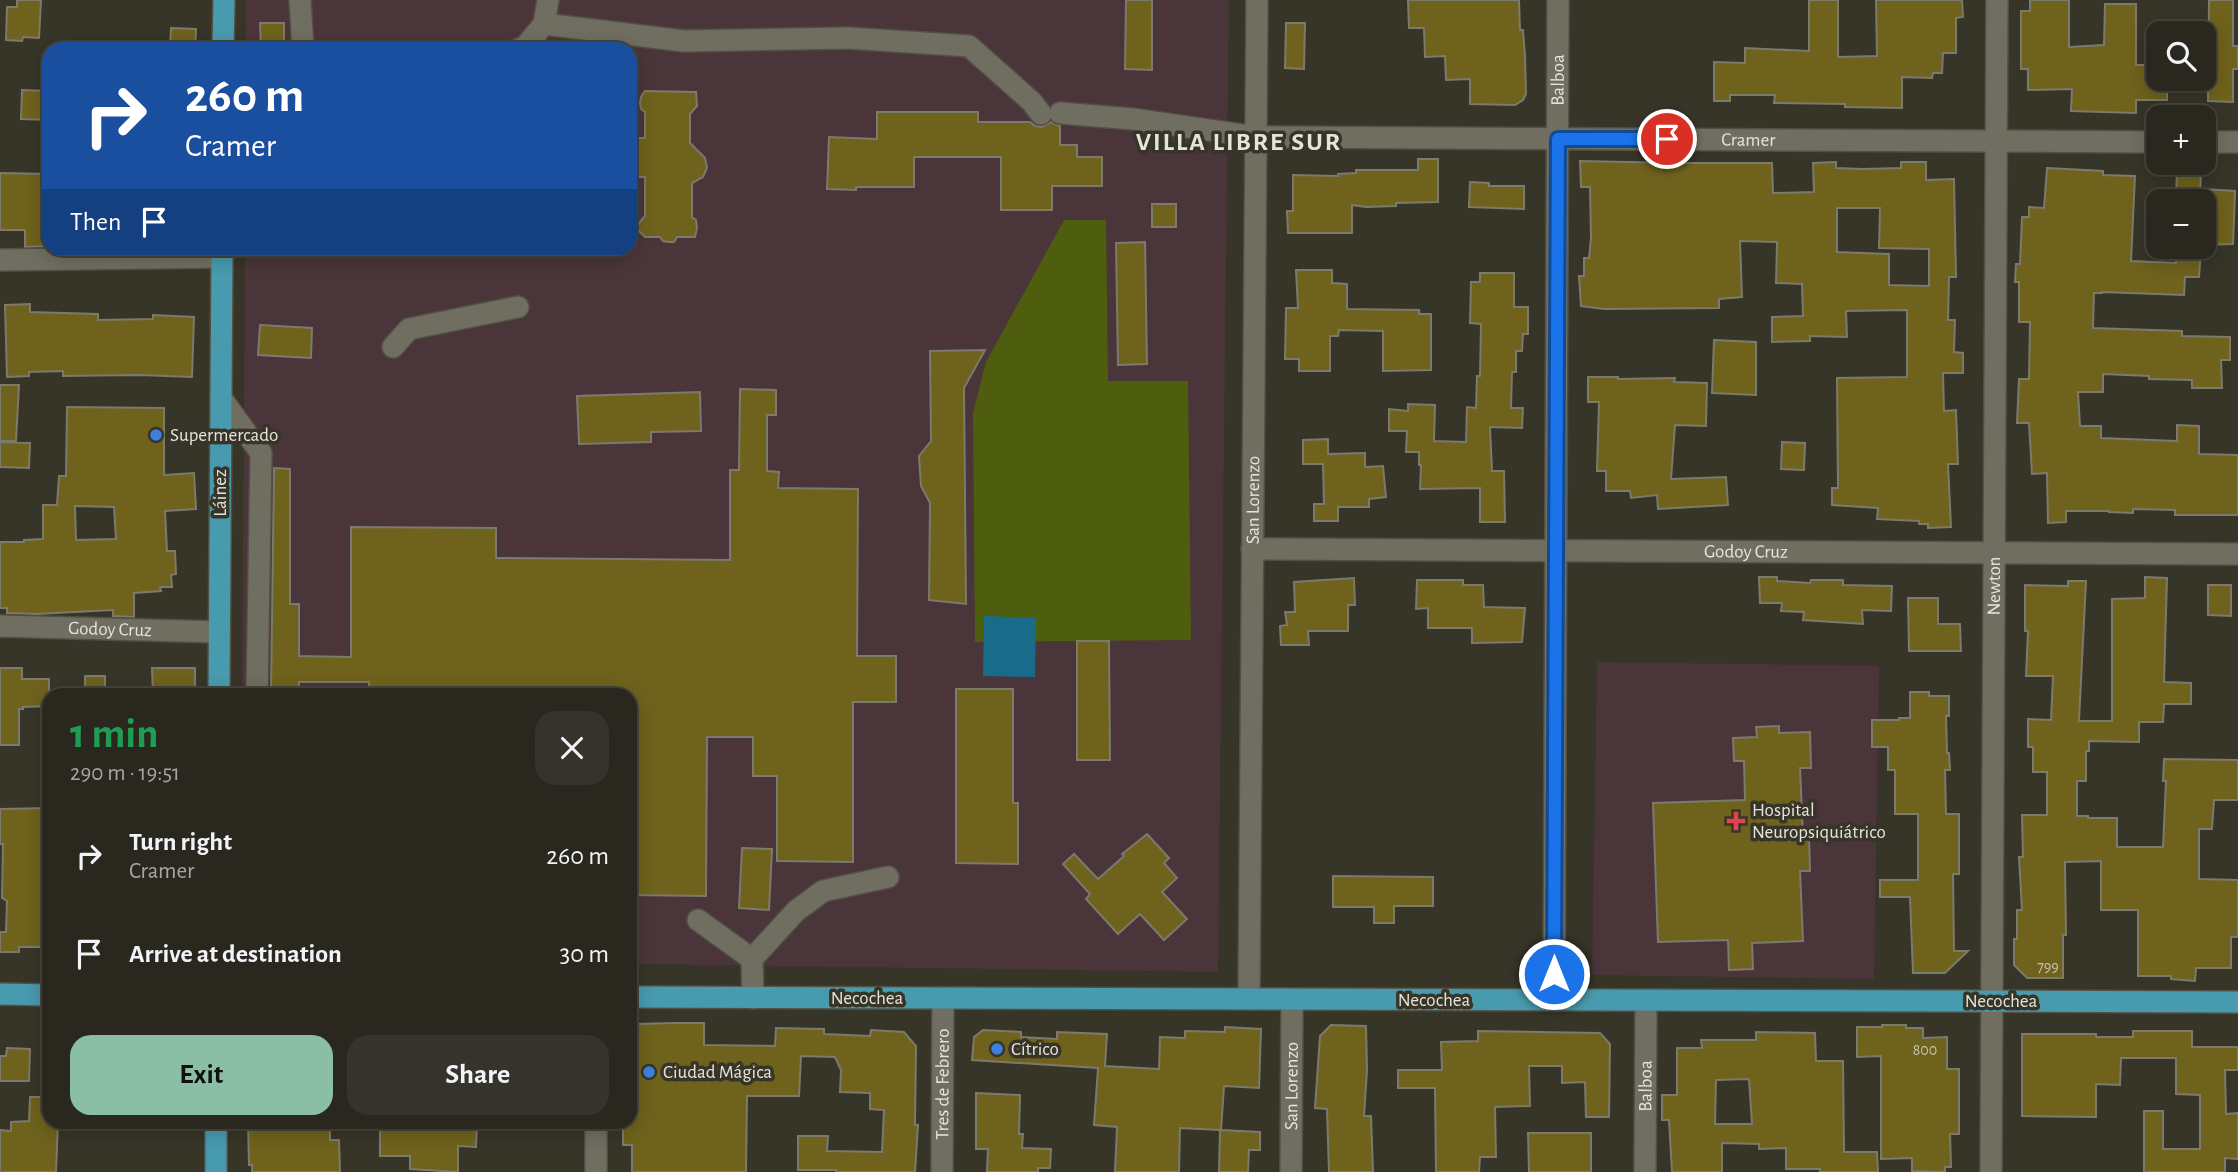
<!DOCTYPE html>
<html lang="en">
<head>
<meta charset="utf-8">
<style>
	:root { --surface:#29271e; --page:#35332b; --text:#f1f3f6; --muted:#a5a5a4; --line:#45443c; --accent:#8abfa5 }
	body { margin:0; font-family:"Alegreya Sans",sans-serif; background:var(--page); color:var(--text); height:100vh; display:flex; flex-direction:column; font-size:26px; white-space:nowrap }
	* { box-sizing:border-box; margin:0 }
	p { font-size:23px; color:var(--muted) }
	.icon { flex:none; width:38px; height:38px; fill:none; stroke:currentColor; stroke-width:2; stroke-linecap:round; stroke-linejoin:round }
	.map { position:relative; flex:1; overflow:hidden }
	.sheet { position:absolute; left:42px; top:688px; width:595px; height:441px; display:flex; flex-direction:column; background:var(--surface); border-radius:21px; box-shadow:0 4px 18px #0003,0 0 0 2px var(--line) }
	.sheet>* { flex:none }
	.top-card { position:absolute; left:42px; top:42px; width:595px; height:214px; border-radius:21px; box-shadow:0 4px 18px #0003,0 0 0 2px var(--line); background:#1a4fa0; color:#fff; overflow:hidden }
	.controls { position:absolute; left:2146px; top:21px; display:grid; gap:14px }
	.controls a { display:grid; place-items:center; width:70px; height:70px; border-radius:14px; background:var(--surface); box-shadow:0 4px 18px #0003,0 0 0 2px var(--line); font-size:35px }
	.pin { position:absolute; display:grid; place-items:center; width:60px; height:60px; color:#fff; margin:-30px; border:4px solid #fff; border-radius:50%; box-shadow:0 2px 7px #0007 }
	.me { position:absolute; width:77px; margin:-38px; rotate:0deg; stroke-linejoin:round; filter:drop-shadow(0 0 5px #0008) }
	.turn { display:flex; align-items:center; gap:24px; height:147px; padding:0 28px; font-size:32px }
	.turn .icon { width:91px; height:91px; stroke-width:2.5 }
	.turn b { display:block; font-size:49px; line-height:60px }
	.then { display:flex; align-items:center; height:66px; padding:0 28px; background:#0003; gap:14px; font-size:26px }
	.round { display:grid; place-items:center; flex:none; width:74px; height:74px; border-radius:21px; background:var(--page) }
	.summary { display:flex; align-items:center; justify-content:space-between; height:119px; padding:0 28px }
	h1 { font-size:42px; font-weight:700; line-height:52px; color:#1e9e55 }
	.action { display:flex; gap:14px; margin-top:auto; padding:14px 28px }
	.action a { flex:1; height:80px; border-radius:21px; background:var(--accent); color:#111; font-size:28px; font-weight:700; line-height:80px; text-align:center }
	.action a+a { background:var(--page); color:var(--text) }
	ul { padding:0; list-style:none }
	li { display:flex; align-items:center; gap:21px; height:98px; padding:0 28px }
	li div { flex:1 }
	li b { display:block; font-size:26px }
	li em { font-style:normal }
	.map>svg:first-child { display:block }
	.medical { fill:#4a353a }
	.green { fill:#4e5e0e }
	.water { fill:#186c8a }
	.building { fill:#6e621c; stroke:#7c7a6c; stroke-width:2; fill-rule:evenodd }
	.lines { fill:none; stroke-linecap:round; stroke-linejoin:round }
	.minor-casing { stroke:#525045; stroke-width:24 }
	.major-casing { stroke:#525045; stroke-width:24 }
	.minor { stroke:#706e60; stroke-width:21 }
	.major { stroke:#489aae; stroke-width:21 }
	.route-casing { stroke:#114b97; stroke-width:18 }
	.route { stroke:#1a73e8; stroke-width:12 }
	.shop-dot { fill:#3f7fe0; stroke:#373428; stroke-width:2.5 }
	.health-dot { fill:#e0444e; stroke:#373428; stroke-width:2.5 }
	.labels { text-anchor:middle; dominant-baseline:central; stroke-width:7; stroke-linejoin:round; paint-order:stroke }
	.number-label { font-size:16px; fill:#c7c4ac }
	.street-label { font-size:19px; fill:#e5e4dc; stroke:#373428 }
	.poi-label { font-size:19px; fill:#e5e4dc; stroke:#373428; text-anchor:start }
	.district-label { font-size:26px; font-weight:bold; letter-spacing:2px; fill:#e5e4dc; stroke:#373428 }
</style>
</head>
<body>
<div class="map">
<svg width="2238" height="1172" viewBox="0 0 2238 1172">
	<rect width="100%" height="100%" fill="#373428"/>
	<path class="medical" d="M246,0H1229L1218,972L630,964V695H242L245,249L630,248V49H246Z
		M1597,662L1879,666L1874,979L1592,975Z"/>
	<path class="green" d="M1064,220H1106L1108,381H1188L1191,640L975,642L973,413L986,362Z"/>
	<path class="water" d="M984,616L1036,618L1035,677L983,676Z"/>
	<path class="building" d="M17,0H41L39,38L23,37L22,41L6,40L7,7H17Z
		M1126,0H1152V70L1125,69Z
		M1408,0H1519L1520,30H1523L1525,56L1526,94L1523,100L1515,105L1470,104V79L1446,80L1445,56L1425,57L1424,28H1409Z
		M1809,0H1838V57L1877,56L1876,0H1962L1963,17L1956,18V53H1943L1942,73H1933L1932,78L1902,77V108L1845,107V104L1774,103L1775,95H1730V101H1714V62L1745,63V48L1809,51Z
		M2030,0H2069V47L2104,45L2105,4H2136V65H2158V79H2167V100H2136V113L2071,111L2072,89L2028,90V69H2021V11H2030Z
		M2209,0H2233V46H2238V69H2233V102L2208,101Z
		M260,23H284V49H261Z
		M1286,23H1305L1304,69L1285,68Z
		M171,28L196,29L195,49H170Z
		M22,90L49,91V120L21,119Z
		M645,91L696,92L697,106L690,114V143L705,158L707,168L703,177L692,183V217L696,220L697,228L695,237H677L674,242H669L663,241L660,237H645L637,229L639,223L645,216V177H637V138H645V112L641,109L640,103L641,97Z
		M877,112H978V122H1030L1035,126L1042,127L1051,122L1060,126V145H1077V157H1102V186H1052V210H1001V157H914V187H856V190L827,189L829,137L877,139Z
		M1418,159H1438V202L1396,203V206L1366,207L1352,205V233H1288L1287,211H1293V175L1338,176V174L1356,173V170H1418Z
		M1580,161L1675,163H1772L1773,193L1814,192L1813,163L1836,162V168L1862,169L1901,168V162H1926V180L1954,179L1956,277H1949L1948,320H1955L1954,352L1963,353V373H1943L1944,411L1956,410L1958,464H1948L1951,527L1928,528V524H1919V521L1877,519L1878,508L1832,505V488H1838L1837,378L1907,377V310L1846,311L1847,337L1810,336V341L1772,342V317L1803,316L1802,284L1776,283L1777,242L1740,241L1742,297L1719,299V308L1604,309L1581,306L1579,276H1584V258H1589L1591,238L1590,187H1581ZM1837,208H1880L1879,248L1929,249V286L1889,285V254L1837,252Z
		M2047,168L2103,171V175L2135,176L2131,261L2176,263L2177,249L2201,250L2199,277H2185L2184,295L2102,292V293H2094L2093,328L2182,331V336L2230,337V360H2221L2222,388H2192V380L2149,379V376L2103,374V392H2078L2080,426H2101V438L2177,441V425L2199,426V454L2238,455V515H2175V510L2133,509V513L2109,512V511H2066V522L2048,523L2047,473L2032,474L2029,423H2017L2019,379H2029L2030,322H2019V282H2015L2016,264H2020L2022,217H2029V207L2044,208Z
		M2177,168L2201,169L2200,201H2176Z
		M0,173L49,174V246L25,247V230H0Z
		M1470,182L1489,183V186H1524V209L1469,207Z
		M2203,189L2235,191L2233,244L2203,245Z
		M1152,204H1176V227H1152Z
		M1145,242L1147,364L1118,365L1116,243Z
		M1296,270H1332V283L1347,284V309L1419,310V314H1431V370L1383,371V331L1339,330L1338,336H1330V371H1299V359H1285L1286,308H1298Z
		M1480,273H1514V307H1528V334H1523L1522,351H1516V372H1512L1511,408H1523L1522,428L1490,427L1492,471H1504L1505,522H1480V488L1420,489L1421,465H1419V452H1406L1407,431H1389V409L1408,411V404L1435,405L1434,441L1466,442L1467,407L1476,408L1477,376H1480L1481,324L1470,323L1471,282H1480Z
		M30,304V312L98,314V320L153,319V315L194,317L192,377L139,375L63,376V371L29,372V376L7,377L5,305Z
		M260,325L312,328L311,358L258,355Z
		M1714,340L1756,342V395L1712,393Z
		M985,350L964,388L966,604L929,600L930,503L921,486L919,456L931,441L930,351Z
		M1588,377H1618V379L1675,378L1674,382L1707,383L1706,426L1675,425L1671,479L1726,477L1728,505L1658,509L1657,495L1631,498L1630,491H1606V471H1597L1599,402H1588Z
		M0,385H19L16,441H0Z
		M740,389L776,390V415H767V471L779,472L778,488L858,489L857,656H896V702H853V862L777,861V776H753V737H707L706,896L630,895V695H369V682H299V695H271L274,468L290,469V604H299V656L351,657V527L496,528V558L730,560V470H739Z
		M700,392L701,431L651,432V442L579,444L577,396Z
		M67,407L164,408V475L194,473L196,509L165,511L167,551H175L176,574L171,575L172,587H160L161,591L134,593V617L113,616V610L36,614L7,613V608H0V542H24V540L43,539V505H57L59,476H66ZM75,506L114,507L116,539L76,540Z
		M1328,439V454L1365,453V467L1383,466L1386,497L1369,499V507H1338V521H1314V504H1324L1323,464H1303V440Z
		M0,442L30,443L29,468L0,467Z
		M1782,442L1805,443L1804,470L1781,469Z
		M1759,577H1777V581L1810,583L1811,580H1843V585L1892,586L1891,611L1862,610L1863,624L1803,620L1804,612L1781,611L1782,603H1760Z
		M2145,577L2167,578L2164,682L2191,683V704H2164L2163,722H2139V742L2089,741V751H2086V781H2077V816H2088V818H2117V847H2163L2166,781H2163L2164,759L2238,760V800H2214L2212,829H2199V879L2238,880V937H2231V968H2196L2195,981L2171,979V976H2138V910H2101V861L2065,862L2066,935H2063V978H2027L2014,965V939H2017V910H2022L2019,857H2023L2022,815H2047V772H2033V747H2028V719L2051,720L2053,676H2026L2028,631H2025V585L2068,586V581H2086L2079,721H2112V599L2145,598Z
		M1354,578L1355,605H1348V631H1308L1309,645H1281L1280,626L1287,625L1285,612H1295L1294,582Z
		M1417,580H1463V585H1483L1484,607L1525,608L1522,642L1472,643V628H1428V608L1416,609Z
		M2208,585H2231V616L2208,615Z
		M1908,598H1938V624H1960L1961,651H1909Z
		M1077,641H1109L1110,760H1077Z
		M0,668H22V679H49V706L23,707V709H19V745H0Z
		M152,668H195V695H153Z
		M85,676H105V695H85Z
		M956,689H1013V803H1018V864L956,863Z
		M1910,692H1929V696H1949V716H1946L1947,753H1949L1950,770H1945L1946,814H1959V874H1953L1954,951H1968L1945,973H1913L1910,897H1880V880H1918V814H1895V770H1888V747H1872V720H1899V718H1910Z
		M1779,726V733L1810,732L1811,768H1800L1803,837L1809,836L1810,871H1800L1803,941L1752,943L1753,969L1729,970L1728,940L1658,942L1653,803L1745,800L1744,761H1734L1733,738L1757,737L1756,727Z
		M49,808V947H19V952H0V932H6L7,901L2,898L3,844H0V809Z
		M1147,834L1169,858L1164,863L1177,878L1162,892L1187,919L1164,940L1140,914L1118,934L1086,899L1090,894L1063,864L1074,854L1098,879L1124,856L1122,854Z
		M742,848L772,849L769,910L739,908Z
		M1333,876L1433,877V906H1394V923H1374V907H1333Z
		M673,1023H704V1045L775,1046L776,1028L824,1029V1034L870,1036L871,1030L904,1032L916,1046L915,1125H918L915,1172H836V1170H798V1136H828L827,1151L882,1152L884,1110L870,1109V1093L840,1092L841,1070L835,1057L801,1056L799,1096H747L746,1172H632V1145H623V1122H630V1032L637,1024Z
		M1331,1025L1366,1026L1367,1070L1364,1116H1371L1373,1172H1329L1327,1109L1315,1108L1320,1036Z
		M1882,1025H1906V1028H1923V1038L1947,1037V1069H1959V1134H1950L1951,1167H1945V1172L1912,1171V1158L1881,1159V1056L1857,1057V1027H1882Z
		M1225,1027L1261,1029L1259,1088L1224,1086L1221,1130L1260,1132V1150H1249L1248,1172H1219L1220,1130L1180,1128L1179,1172H1115L1117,1127L1094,1125L1098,1068L972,1060L974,1037L983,1030L1021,1032V1037L1057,1039V1032L1107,1034L1105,1066L1159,1069L1160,1037L1185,1038V1031L1225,1032Z
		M1478,1031L1600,1033L1610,1044L1609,1117H1586L1585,1082L1562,1083V1066H1529L1530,1106L1495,1107L1496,1157H1480L1479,1172H1436L1435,1088H1398V1070H1442L1441,1042L1478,1041Z
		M2133,1031H2192V1047H2238V1070H2225L2226,1114L2238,1113V1159L2225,1158V1172H2144V1111H2163V1149H2200V1095L2176,1094V1058H2121L2120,1085L2096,1084V1117L2022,1116V1034H2096V1037H2133Z
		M1756,1032L1815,1033L1816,1061H1843L1844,1152H1877L1878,1172H1820V1169H1786V1148L1759,1149V1144L1722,1143V1172H1672L1669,1120H1662V1095H1677V1048H1702L1701,1040H1756ZM1749,1079L1752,1124H1715L1716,1080Z
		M7,1048L30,1049L29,1081H0V1056H6Z
		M976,1093L1020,1095L1019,1134H1023L1022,1148L1051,1149L1050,1168H1038V1172H987L988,1149H976Z
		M30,1097H49V1122H58L56,1172H0V1130L11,1131V1122L29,1121Z
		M248,1122H330V1140H339L340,1172H252V1165H249Z
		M380,1122L477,1124L476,1147L458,1146V1172L410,1169V1156H380Z
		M1528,1133H1591V1172H1529Z"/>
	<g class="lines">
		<defs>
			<g id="minor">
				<path d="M300,0L303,49"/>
				<path d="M544,24L684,41L848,38L969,46L1032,102L1041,114"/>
				<path d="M519,49L525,47L544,24L548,0"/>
				<path id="s1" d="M1060,113L1133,119L1256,137L2158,142"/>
				<path d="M2203,142H2238"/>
				<path d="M0,260L222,257"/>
				<path d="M393,347L409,329L518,307"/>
				<path d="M221,398L261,453L257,695"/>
				<path id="s2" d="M1252,549L2238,554"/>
				<path id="s3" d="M0,626L219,632"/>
				<path d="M698,920L752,959L753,998"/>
				<path d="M752,959L796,911L823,891L888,877"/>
				<path id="s4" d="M1249,999L1257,0"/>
				<path id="s5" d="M1554,1000L1558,0"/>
				<path d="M596,1172V1122"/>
				<path id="s6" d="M942,1172L943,999"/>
				<path id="s7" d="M1291,1172L1292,1000"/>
				<path id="s8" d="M1645,1172L1646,1001"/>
				<path id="s9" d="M1991,1172L1997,0"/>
			</g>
			<path id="major" d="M223,49L224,0
				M219,695L222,248
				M0,994L49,995
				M630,997L2238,1002
				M216,1172V1122"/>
		</defs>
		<use href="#minor" class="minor-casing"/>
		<use href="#major" class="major-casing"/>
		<use href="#minor" class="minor"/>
		<use href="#major" class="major"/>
	</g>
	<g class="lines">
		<defs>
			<path id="route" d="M1554,974L1558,139H1667"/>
		</defs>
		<use href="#route" class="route-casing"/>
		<use href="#route" class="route"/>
	</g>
	<g class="shop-dot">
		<circle cx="156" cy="435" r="7"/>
		<circle cx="997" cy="1049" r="7"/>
		<circle cx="649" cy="1072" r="7"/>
	</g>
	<path class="health-dot" d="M1732.5 810.5h7v7h7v7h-7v7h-7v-7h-7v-7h7z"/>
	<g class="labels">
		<g class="number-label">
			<text x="2048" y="967">799</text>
			<text x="1925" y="1050">800</text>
		</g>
		<g class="street-label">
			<text stroke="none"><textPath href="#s5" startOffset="920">Balboa</textPath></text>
			<text stroke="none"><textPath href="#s1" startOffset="690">Cramer</textPath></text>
			<text transform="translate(220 493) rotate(-90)">Láinez</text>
			<text stroke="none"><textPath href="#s4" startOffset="499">San Lorenzo</textPath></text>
			<text stroke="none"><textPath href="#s2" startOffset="494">Godoy Cruz</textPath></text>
			<text stroke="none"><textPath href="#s9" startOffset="586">Newton</textPath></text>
			<text stroke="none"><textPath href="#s3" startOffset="110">Godoy Cruz</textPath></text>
			<text x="867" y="998">Necochea</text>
			<text x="1434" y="1000">Necochea</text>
			<text x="2001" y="1001">Necochea</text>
			<text stroke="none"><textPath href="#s6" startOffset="88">Tres de Febrero</textPath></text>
			<text stroke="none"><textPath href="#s7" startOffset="86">San Lorenzo</textPath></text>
			<text stroke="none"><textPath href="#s8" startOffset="86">Balboa</textPath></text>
		</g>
		<g class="poi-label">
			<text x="170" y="435">Supermercado</text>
			<text x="1752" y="810">Hospital<tspan x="1752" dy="22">Neuropsiquiátrico</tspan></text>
			<text x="1011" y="1049">Cítrico</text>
			<text x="663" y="1072">Ciudad Mágica</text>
		</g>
		<g class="district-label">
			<text x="1239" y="142">VILLA LIBRE SUR</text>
		</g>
	</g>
</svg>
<div class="controls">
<a><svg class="icon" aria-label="search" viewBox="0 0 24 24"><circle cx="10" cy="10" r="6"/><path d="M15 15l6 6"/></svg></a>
<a>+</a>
<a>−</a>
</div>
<div class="pin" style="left:1667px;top:139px;background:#d93025"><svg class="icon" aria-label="arrive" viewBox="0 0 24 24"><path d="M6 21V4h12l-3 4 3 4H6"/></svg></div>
<svg class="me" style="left:1554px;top:974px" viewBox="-20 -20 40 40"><circle r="17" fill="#1a73e8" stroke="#fff" stroke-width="3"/><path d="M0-11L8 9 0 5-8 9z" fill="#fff"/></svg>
<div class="top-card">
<div class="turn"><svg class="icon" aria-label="right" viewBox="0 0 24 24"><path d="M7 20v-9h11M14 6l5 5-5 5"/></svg><div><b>260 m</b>Cramer</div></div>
<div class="then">Then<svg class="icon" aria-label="arrive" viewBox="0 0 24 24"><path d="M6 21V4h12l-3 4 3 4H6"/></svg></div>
</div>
<section class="sheet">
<div class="summary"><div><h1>1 min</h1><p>290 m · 19:51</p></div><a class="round"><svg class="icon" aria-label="close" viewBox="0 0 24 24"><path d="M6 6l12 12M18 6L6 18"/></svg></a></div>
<ul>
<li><svg class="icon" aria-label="right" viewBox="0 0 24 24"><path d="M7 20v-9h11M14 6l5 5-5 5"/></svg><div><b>Turn right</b><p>Cramer</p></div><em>260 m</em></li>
<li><svg class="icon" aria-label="arrive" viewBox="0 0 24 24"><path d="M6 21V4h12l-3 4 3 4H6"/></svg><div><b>Arrive at destination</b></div><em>30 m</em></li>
</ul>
<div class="action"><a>Exit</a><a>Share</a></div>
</section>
</div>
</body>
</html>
